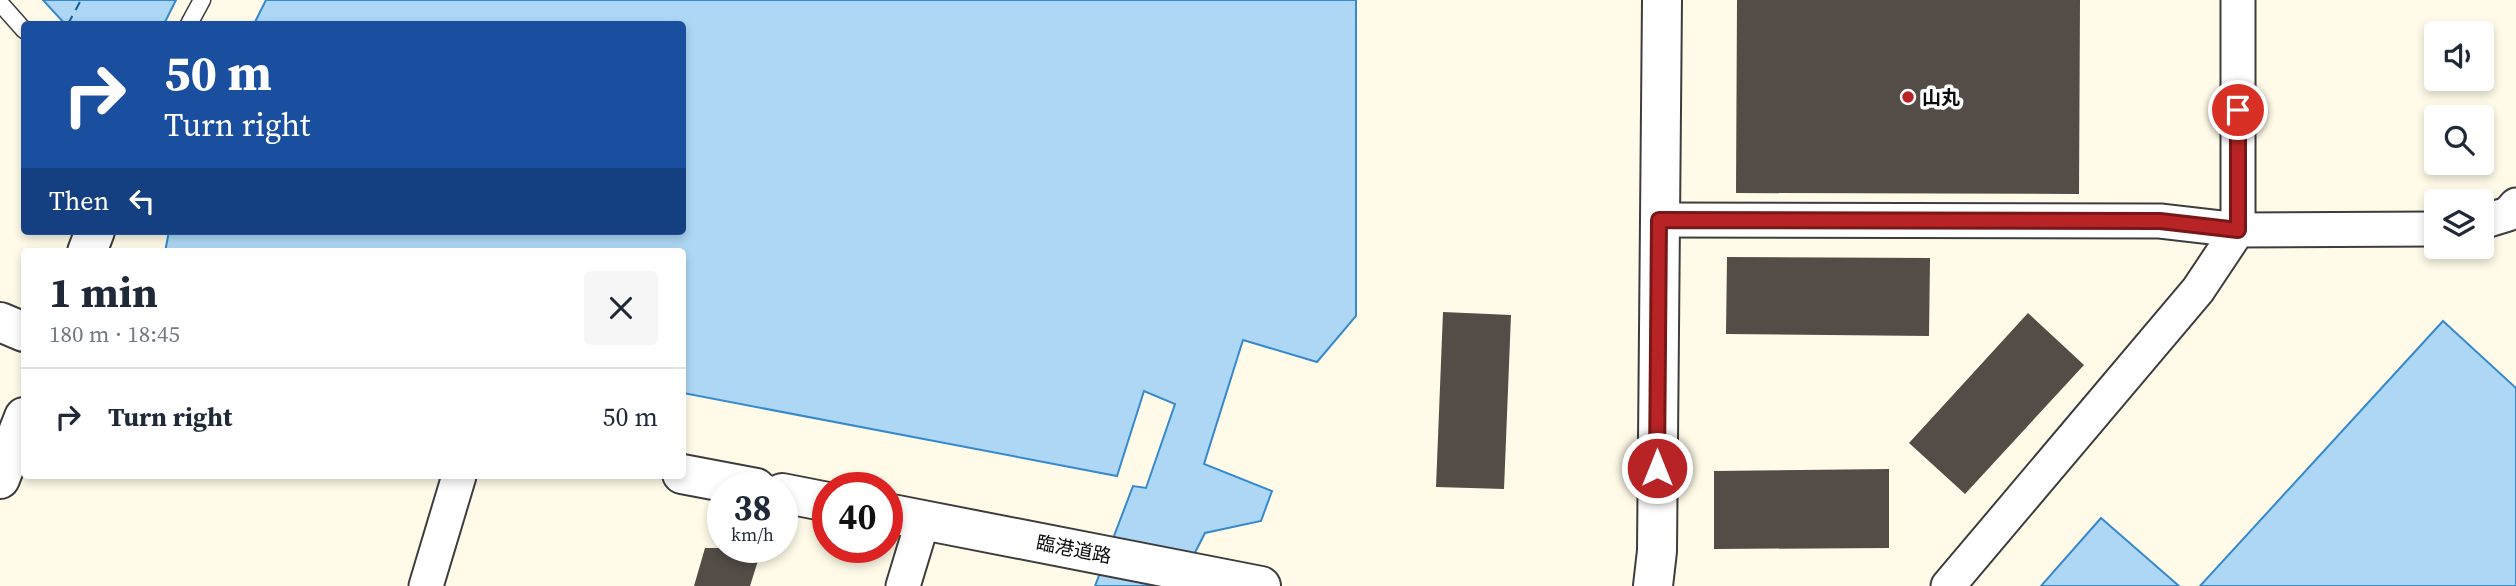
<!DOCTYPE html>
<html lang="en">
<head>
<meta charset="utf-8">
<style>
	:root { --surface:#fff; --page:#f6f6f7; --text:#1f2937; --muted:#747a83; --line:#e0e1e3 }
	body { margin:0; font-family:"Source Serif 4","Noto Sans JP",serif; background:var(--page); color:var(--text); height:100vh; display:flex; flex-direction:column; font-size:26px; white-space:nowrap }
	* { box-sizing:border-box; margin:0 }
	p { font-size:23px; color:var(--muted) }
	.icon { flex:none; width:38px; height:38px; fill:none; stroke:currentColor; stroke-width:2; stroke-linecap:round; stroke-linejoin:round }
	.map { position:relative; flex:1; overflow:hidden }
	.side { position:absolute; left:21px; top:248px; width:665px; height:231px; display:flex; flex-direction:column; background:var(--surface); border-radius:7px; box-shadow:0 4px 10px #0003 }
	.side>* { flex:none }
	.guide { position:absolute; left:21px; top:21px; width:665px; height:214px; border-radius:7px; box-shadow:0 4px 10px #0003; background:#1a4fa0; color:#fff; overflow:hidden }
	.tools { position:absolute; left:2424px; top:21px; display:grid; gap:14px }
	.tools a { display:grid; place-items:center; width:70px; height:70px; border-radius:7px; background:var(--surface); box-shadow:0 4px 10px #0003; font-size:35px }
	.speed { position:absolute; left:707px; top:472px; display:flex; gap:14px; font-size:35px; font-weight:700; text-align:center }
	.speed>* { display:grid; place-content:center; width:91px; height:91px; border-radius:50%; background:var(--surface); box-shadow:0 4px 10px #0003; line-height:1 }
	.speed small { font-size:18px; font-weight:400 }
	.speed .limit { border:10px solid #d22; background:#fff; color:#111 }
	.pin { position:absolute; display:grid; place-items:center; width:60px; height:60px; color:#fff; margin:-30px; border:4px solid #fff; border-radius:50%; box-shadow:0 2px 7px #0007 }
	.me { position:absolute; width:77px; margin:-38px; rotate:0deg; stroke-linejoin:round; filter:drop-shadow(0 0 5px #0008) }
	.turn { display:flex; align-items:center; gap:24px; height:147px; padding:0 28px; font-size:32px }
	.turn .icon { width:91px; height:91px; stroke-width:2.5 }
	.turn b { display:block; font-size:49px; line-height:60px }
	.then { display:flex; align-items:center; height:66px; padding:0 28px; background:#0003; gap:14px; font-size:26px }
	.round { display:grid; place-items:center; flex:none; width:74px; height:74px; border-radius:7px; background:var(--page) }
	.summary { display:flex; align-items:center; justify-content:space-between; height:119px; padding:0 28px }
	h1 { font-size:42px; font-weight:700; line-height:52px }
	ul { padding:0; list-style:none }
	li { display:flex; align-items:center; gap:21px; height:98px; padding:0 28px; border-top:2px solid var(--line) }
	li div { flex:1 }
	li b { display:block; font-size:26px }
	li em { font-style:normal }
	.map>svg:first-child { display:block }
	.water { fill:#add7f5; stroke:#3589cc; stroke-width:2 }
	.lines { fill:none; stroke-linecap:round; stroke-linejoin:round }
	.ferry { stroke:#165b9a; stroke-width:2; stroke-dasharray:9 7; stroke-linecap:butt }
	.building { fill:#534c47 }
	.service-casing { stroke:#3d3d3d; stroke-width:19 }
	.minor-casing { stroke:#3d3d3d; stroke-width:37 }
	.tertiary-casing { stroke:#3d3d3d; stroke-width:42 }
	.service { stroke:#fff; stroke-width:16 }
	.minor { stroke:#fff; stroke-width:33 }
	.tertiary { stroke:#fff; stroke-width:38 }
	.route-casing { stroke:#781718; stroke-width:18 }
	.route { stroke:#b82425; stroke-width:12 }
	.poi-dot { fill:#b82425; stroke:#fff; stroke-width:2.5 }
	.labels { text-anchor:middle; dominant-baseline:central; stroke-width:7; stroke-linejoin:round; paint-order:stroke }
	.poi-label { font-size:19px; font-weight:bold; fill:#0a0a0a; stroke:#fff; text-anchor:start }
	.street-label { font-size:19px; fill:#0a0a0a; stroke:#fff }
</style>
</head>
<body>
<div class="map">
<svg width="2516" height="586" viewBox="0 0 2516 586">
	<rect width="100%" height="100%" fill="#fffbe8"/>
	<path class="water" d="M43,0H176L164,24H65Z
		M266,0H1356V316L1317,362L1243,340L1204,464L1272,491L1261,521L1205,533L1178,586H1095L1133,486L1146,488L1175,404L1144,391L1117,476L683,393L682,252H165L169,231H682V24H254Z
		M2443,321L2516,388V586H2200Z
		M2101,518L2179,586H2041Z"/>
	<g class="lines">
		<path class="ferry" d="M68,24L81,0"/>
	</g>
	<path class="building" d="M1737,0H2080L2079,194L1736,193Z
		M1727,257L1930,258L1929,336L1726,334Z
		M1443,312L1511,315L1504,489L1436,487Z
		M2028,313L2084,365L1965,494L1909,443Z
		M1889,469V548L1714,549V471Z
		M705,548H762L750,586H694Z"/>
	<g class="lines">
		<defs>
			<path id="service" d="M0,3L24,30
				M189,24L202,0"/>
			<path id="minor" d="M1659,220L2160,221L2238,230L2436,229
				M2482,222L2508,214L2516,205
				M426,586L459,476
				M903,586L923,520
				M1948,586L2198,290L2238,230V0"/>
			<path id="tertiary" d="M87,252L95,231
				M0,322L24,332
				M682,474L756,488
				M0,479L24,417
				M782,493L828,502
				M887,513L1261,586
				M1653,586L1657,551L1662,0"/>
		</defs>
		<use href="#service" class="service-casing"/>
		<use href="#minor" class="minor-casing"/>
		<use href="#tertiary" class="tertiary-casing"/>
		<use href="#service" class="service"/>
		<use href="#minor" class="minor"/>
		<use href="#tertiary" class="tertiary"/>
	</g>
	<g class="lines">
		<defs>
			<path id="route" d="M1657,468L1659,220L2160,221L2238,230V110"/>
		</defs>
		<use href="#route" class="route-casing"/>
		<use href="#route" class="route"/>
	</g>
	<circle class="poi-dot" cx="1908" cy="97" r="7"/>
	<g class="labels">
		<g class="poi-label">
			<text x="1922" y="97">山丸</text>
		</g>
		<g class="street-label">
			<text transform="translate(1074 549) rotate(11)">臨港道路</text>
		</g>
	</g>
</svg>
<div class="tools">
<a><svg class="icon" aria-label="sound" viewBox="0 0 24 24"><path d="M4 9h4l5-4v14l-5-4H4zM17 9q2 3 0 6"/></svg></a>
<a><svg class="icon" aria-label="search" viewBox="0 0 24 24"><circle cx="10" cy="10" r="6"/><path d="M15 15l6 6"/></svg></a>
<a><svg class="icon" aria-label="layers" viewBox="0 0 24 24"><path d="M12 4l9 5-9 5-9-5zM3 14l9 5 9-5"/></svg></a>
</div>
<div class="speed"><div>38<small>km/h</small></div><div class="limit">40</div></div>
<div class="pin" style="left:2238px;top:110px;background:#d93025"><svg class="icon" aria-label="arrive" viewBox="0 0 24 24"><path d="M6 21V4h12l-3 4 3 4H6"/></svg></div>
<svg class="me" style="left:1657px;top:468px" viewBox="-20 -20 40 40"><circle r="17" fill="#b82425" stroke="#fff" stroke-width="3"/><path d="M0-11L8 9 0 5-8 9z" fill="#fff"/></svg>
<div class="guide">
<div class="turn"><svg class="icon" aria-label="right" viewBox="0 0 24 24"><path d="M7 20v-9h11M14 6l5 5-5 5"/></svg><div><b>50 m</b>Turn right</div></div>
<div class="then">Then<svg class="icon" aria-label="left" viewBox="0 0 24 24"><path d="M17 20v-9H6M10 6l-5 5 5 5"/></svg></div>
</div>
<section class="side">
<div class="summary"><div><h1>1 min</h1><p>180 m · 18:45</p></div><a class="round"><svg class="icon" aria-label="close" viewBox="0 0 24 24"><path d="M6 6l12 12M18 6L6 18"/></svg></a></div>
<ul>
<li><svg class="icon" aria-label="right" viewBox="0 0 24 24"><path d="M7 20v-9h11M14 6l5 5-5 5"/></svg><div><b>Turn right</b></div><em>50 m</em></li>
</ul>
</section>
</div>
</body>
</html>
